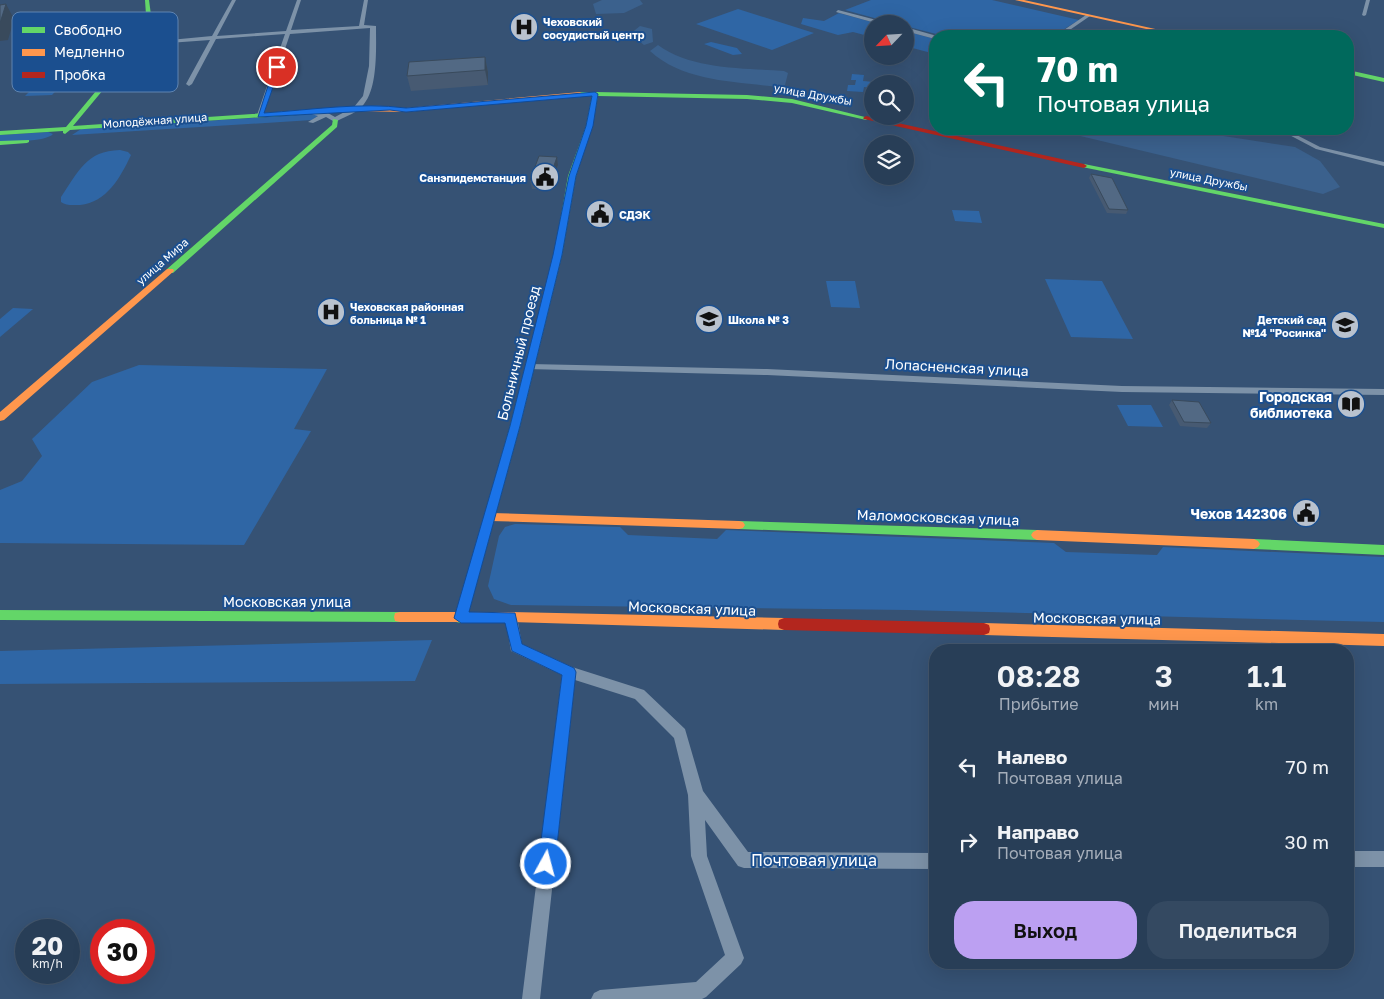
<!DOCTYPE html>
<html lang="ru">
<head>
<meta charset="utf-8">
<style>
	:root { --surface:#283e57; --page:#344961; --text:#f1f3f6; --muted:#a5aeba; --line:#44576d; --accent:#bca0f2 }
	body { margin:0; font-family:"Golos Text",sans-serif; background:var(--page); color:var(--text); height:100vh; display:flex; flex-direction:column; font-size:19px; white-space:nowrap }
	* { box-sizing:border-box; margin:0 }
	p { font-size:16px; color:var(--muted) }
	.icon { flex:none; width:28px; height:28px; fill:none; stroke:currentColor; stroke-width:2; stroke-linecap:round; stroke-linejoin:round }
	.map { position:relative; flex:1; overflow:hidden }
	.side { position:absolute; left:929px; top:644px; width:425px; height:325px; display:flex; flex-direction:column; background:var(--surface); border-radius:20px; box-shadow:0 5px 20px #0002,0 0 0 1px var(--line) }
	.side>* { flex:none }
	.guide { position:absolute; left:929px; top:30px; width:425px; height:105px; border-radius:20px; box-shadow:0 5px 20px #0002,0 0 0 1px var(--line); background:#00695c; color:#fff; overflow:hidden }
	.needle { width:32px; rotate:245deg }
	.tools { position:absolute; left:864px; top:15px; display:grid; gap:10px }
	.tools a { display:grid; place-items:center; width:50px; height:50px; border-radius:50%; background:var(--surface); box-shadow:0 5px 20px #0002,0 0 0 1px var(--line); font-size:25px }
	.speed { position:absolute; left:15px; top:919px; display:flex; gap:10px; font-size:25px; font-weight:700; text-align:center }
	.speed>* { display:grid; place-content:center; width:65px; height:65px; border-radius:50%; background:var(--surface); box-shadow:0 5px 20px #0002,0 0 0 1px var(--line); line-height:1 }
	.speed small { font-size:12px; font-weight:400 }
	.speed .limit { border:8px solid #d22; background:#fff; color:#111 }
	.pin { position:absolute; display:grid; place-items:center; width:42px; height:42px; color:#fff; margin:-21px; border:2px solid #fff; border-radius:50%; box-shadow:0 1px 5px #0007 }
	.me { position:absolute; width:55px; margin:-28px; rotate:7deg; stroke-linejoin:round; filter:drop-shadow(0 0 4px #0008) }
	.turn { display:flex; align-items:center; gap:18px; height:105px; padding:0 25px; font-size:22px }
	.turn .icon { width:65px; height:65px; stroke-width:2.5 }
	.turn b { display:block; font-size:35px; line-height:42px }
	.eta { display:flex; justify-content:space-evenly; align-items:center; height:85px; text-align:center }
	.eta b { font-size:30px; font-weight:600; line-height:35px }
	.action { display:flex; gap:10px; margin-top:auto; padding:10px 25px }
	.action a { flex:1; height:58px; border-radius:20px; background:var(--accent); color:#111; font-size:20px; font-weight:600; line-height:58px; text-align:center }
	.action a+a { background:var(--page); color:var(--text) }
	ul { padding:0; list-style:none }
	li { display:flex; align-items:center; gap:15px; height:75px; padding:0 25px }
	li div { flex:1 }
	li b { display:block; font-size:19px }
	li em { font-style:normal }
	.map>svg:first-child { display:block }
	.green { fill:#2f66a5 }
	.water { fill:#3b618d }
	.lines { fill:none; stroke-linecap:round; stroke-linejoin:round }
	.street { fill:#7d92a8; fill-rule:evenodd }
	.fast { fill:#63d668; fill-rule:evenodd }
	.slow { fill:#ff974d; fill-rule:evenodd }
	.jam { fill:#b3261e; fill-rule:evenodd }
	.wall { fill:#475a72 }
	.shaded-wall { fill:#394a5c }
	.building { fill:#526984; stroke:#394a5c }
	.route { fill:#1a73e8; stroke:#114b97 }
	.labels { text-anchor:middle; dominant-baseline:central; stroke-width:4; stroke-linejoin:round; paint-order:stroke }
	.far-poi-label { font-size:11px; font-weight:bold; fill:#fff; stroke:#1b4f8f; text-anchor:start }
	.far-street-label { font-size:11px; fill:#fff; stroke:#1b4f8f }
	.street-label { font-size:14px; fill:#fff; stroke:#1b4f8f }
	.poi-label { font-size:14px; font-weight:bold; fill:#fff; stroke:#1b4f8f; text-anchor:end }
	.near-street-label { font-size:16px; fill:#fff; stroke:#1b4f8f }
	.key { fill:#1b4f8f; stroke:#5f84b1; stroke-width:1 }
	.key-label { font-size:14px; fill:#fff }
</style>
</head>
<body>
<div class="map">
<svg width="1384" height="999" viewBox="0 0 1384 999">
	<rect width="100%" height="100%" fill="#365274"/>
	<path class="green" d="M871,0H992L1079,20L1053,36H944L905,26V24H896L845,10Z
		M738,9L814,33L772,50L696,24Z
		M839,13L879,24H872V37L853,32L838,35L801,24L803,18L824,21Z
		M905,31L935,39V54L905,46Z
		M711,42L737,48L742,54L733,55L704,44Z
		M852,74L864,75L863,81L874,82L872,88L864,87L863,92L847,91L848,85H855L856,80H851Z
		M71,75L52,95L25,96L45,76Z
		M315,114L319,115L312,120L72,135L81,129Z
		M48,132L53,134C46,142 12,141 0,142V135Z
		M120,150L128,152L131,155C120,178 107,202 80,205C73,205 66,206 61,202V197C79,171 86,151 120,150Z
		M952,210L979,211L982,223L955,221Z
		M1045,279L1102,281L1133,339L1071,337Z
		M826,281H855L860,308L831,307Z
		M13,308L33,309L0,337V319Z
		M139,365L327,369L294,429L311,431L244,545L0,543V490L22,481L42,456L32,439L92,382Z
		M1117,405H1151L1163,427L1128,426Z
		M515,524L620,527L628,535L717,539L726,530L1054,543L1066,552L1157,555L1163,547L1384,557V622L908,610L511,605L494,599L488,586L499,536L505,527Z
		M432,640L415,681L0,684V651Z"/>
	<path class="water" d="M602,0H640L643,4L624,13L596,14L593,4Z
		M640,26L652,29L653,42L644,45L630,34Z
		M658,45C692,70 744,68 784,71L788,73L785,85L777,87C734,81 684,82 650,51Z
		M1051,129H1178L1295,147L1320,161L1340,187L1323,194Z"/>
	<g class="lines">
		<path class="street" d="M232,0H236L217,36L286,31L297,0H301L291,30L359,26L364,0H368L364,25L376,26C376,48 378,87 364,104C358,113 346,116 337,121H333L326,117L313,123L308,122L318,116L308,113V111L326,112L335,117L354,107L363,96L369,66L370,28L290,34L263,115L260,117L257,115L285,34L216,39L192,84L189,86L186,84L210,40L141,45L138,43L212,36Z
			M1366,0H1370L1366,15L1364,16L1362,15Z
			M838,10L888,23V24H879L836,12Z
			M1086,15L1090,16L1061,36H1055Z
			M905,27L937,36H935V39L905,31Z
			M1278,129H1285L1320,147L1384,162V166L1316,149Z
			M530,364L767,369L1122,386L1384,389V395L1122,392L767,375L527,369V365Z
			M511,612L516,613L517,617L522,644L572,667L644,690L685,729L703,791L748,852L935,853V869L744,868L738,866L705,820L707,856L744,958L741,964L706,997L702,999H591L594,993L600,990L696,982L725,955L691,856L688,795L674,738L635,699L575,680L540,999H522L562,675L511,651L505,617L506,613Z
			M1348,851H1384V867H1348Z"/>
		<path class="fast" d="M145,0H149L153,30L73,126L355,107L358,109L355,111L70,130L65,134L63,133V131L0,135V131L66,127L147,30Z
			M1348,70L1384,78V82L1348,74Z
			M595,92L747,95L792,99L869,118L866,120L792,103L747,99L598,96L592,126L576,176L562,255L520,426L467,618L466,622L461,623L456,622L455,618L510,426L554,255L568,176L586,126L592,96L577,94L580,92Z
			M333,119L338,120L337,127L173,273H167V269L332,125Z
			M29,140V142L27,143L0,145V141Z
			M1084,164L1384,224V228L1082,167L1081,166Z
			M739,521L1037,530L1041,532L1043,535L1041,538L1037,540L739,529L735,528L733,525L735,522Z
			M1254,539L1384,545V555L1254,549L1250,547L1248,544L1250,541Z
			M0,610L400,612L405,613L406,617L405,621L400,622L0,620Z"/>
		<path class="slow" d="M1015,0H1024L1187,36H1178Z
			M580,92L583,94L582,95L406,112L355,111L352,109L355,107L406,108Z
			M167,269H173L174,271L4,420L0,421V412Z
			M491,513L739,521L743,522L745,525L743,528L739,529L491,521L487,520L485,517L487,514Z
			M1037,530L1254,539L1258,541L1260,544L1258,547L1254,549L1037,540L1033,538L1031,535L1033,532Z
			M400,612H511L784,618L789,620L790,624L789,628L784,630L511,622H400L395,621L394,617L395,613Z
			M984,623L1384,634V646L984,635L979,633L978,629L979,625Z"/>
		<path class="jam" d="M866,116L1084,164L1087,166L1084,168L864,119L863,118Z
			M784,618L984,623L989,625L990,629L989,633L984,635L784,630L779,628L778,624L779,620Z"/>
	</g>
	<path class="wall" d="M485,57L488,72V85L411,91L407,76Z
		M557,157L558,165L550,189H532L530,180Z
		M1091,174L1128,210L1126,214L1107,213L1089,178Z
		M1172,400L1211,423L1207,428L1180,426L1169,405Z"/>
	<path class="shaded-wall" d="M6,4L14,19L8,40L0,41V23Z
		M485,57L488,72V85L485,70Z
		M557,157L558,165L550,189L549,180Z"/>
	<path class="building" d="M6,4L0,23V5Z
		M485,57V70L407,76L409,62Z
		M539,156L557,157L549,180H530Z
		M1091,174L1112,178L1128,210L1109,209Z
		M1172,400L1199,402L1211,423L1184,422Z"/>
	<path class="route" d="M277,65L280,67L264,113C310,110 360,102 406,108L595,92L598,94L593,126L576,176L562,255L520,426L469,612L515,613L522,644L574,668L576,672L555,864L552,870L546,872L541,870L538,864L562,675L512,651L505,623H461L454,618L510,426L553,255L569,176L586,126L592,96L406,112L390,110L258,117L274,67Z"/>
	<defs>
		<symbol id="hospital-disc" viewBox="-11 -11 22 22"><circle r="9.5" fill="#b9c2ce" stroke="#1b4f8f"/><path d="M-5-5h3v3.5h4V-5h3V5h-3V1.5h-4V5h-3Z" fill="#111"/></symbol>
		<symbol id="civic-disc" viewBox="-11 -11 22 22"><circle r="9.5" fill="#b9c2ce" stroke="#1b4f8f"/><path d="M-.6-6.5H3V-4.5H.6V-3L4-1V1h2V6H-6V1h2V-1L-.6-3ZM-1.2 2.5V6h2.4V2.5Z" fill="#111"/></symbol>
		<symbol id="school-disc" viewBox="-11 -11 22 22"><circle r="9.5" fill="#b9c2ce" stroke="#1b4f8f"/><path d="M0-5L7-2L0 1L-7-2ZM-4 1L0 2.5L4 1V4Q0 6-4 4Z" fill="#111"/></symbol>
		<symbol id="library-disc" viewBox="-11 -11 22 22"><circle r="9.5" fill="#b9c2ce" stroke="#1b4f8f"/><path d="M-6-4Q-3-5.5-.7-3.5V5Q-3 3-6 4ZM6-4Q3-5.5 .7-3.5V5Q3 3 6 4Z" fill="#111"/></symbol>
	</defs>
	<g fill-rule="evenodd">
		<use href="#hospital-disc" x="508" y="11" width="32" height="32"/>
		<use href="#civic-disc" x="529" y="161" width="32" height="32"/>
		<use href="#civic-disc" x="584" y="198" width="32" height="32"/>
		<use href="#hospital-disc" x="315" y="296" width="32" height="32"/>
		<use href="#school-disc" x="693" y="303" width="32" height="32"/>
		<use href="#school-disc" x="1329" y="309" width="32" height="32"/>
		<use href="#library-disc" x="1335" y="388" width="32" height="32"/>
		<use href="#civic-disc" x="1290" y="497" width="32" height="32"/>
	</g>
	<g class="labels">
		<g class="far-poi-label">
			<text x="543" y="21">Чеховский<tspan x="543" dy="13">сосудистый центр</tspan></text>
			<text x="526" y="177" text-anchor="end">Санэпидемстанция</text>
			<text x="619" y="214">СДЭК</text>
			<text x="350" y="306">Чеховская районная<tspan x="350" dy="13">больница № 1</tspan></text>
			<text x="728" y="319">Школа № 3</text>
			<text x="1326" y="319" text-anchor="end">Детский сад<tspan x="1326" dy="13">№14 "Росинка"</tspan></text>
		</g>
		<g class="far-street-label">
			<text transform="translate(813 94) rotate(10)">улица Дружбы</text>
			<text transform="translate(155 120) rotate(-4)">Молодёжная улица</text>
			<text transform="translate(1209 179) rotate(11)">улица Дружбы</text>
			<text transform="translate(162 261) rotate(-41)">улица Мира</text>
		</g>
		<g class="street-label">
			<text transform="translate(518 353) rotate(-76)">Больничный проезд</text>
			<text transform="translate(957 367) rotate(3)">Лопасненская улица</text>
			<text transform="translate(938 517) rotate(2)">Маломосковская улица</text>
			<text x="287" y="601">Московская улица</text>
			<text transform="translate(692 608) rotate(2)">Московская улица</text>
			<text transform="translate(1097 618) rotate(1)">Московская улица</text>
		</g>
		<g class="poi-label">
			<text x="1332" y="396">Городская<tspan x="1332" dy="16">библиотека</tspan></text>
			<text x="1287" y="513">Чехов 142306</text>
		</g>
		<g class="near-street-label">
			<text x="814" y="860">Почтовая улица</text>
		</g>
	</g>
	<rect x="12" y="12" width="166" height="80" rx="8" class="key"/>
	<rect x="22" y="27" width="23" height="6" fill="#63d668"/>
	<rect x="22" y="49" width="23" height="7" fill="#ff974d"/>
	<rect x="22" y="72" width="23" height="6" fill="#b3261e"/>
	<g class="key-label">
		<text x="54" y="35">Свободно</text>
		<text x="54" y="57">Медленно</text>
		<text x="54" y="80">Пробка</text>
	</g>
</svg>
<div class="tools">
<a><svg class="needle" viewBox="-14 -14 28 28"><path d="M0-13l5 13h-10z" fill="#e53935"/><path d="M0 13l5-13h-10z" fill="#a5aeba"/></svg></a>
<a><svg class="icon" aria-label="search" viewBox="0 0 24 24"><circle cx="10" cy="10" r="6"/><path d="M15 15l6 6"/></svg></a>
<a><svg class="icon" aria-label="layers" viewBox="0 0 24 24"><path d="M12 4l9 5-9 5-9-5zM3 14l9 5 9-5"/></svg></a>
</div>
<div class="speed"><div>20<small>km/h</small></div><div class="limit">30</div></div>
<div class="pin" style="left:277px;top:67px;background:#d93025"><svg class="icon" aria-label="arrive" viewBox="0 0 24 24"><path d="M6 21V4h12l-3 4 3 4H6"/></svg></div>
<svg class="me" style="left:546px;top:864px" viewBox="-20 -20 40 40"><circle r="17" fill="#1a73e8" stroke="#fff" stroke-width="3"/><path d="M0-11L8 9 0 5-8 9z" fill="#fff"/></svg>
<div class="guide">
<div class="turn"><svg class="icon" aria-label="left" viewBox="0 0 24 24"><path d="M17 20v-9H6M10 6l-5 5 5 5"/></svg><div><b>70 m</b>Почтовая улица</div></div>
</div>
<section class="side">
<div class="eta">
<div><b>08:28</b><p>Прибытие</p></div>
<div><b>3</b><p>мин</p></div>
<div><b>1.1</b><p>km</p></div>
</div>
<ul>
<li><svg class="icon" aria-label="left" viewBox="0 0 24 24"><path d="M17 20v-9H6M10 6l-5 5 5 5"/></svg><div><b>Налево</b><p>Почтовая улица</p></div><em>70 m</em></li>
<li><svg class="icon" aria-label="right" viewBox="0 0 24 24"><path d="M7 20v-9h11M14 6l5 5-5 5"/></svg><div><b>Направо</b><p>Почтовая улица</p></div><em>30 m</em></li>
</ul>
<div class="action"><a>Выход</a><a>Поделиться</a></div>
</section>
</div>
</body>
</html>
